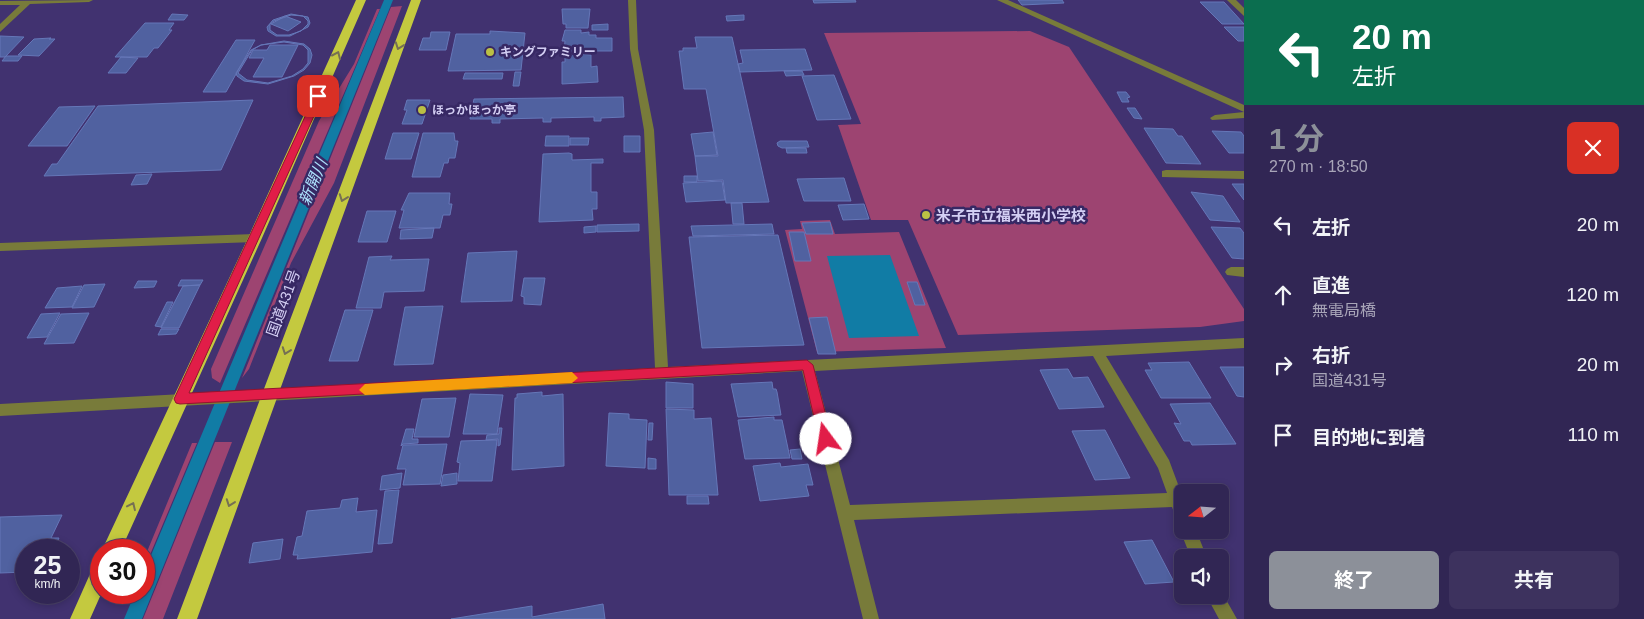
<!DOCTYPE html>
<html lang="ja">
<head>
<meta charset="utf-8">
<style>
	:root { --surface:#312654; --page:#3d325e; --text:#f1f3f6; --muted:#a8a5b8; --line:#4c436b; --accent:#8c9099 }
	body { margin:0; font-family:Helvetica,"Noto Sans JP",sans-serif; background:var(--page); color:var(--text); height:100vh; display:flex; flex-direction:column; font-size:19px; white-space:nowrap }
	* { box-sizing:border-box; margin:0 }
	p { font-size:16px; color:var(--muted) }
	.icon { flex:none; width:28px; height:28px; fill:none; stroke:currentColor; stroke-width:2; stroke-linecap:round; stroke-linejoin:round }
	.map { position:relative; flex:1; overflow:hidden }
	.drawer { display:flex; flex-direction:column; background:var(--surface); width:400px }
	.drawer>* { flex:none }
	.top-card { background:#0b6e4f; color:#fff; overflow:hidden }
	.needle { width:32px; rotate:253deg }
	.buttons { position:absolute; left:1174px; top:484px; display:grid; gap:10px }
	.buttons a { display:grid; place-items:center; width:55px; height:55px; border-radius:8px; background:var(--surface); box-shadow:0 2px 8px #0003,0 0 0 1px var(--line); font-size:25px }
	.speed { position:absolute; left:15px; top:539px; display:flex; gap:10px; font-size:25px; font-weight:700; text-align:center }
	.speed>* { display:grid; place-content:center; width:65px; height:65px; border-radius:50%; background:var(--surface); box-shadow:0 2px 8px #0003,0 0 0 1px var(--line); line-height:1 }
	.speed small { font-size:12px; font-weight:400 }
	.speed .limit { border:8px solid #d22; background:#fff; color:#111 }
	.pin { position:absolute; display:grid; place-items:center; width:42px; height:42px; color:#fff; margin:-21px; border-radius:10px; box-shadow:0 2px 8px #0006 }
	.me { position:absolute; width:55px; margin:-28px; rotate:346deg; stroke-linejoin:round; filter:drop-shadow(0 0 4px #0008) }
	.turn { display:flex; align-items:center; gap:18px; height:105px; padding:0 25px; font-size:22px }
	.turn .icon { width:65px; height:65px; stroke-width:2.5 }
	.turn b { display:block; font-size:35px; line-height:42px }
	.round { display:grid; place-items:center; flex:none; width:52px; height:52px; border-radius:8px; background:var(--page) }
	.overview { display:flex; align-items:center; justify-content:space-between; height:85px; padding:0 25px }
	h1 { font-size:30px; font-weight:700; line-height:38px; color:var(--accent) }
	.cta { display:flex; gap:10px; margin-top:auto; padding:10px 25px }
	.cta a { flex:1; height:58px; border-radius:8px; background:var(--accent); color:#fff; font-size:20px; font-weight:700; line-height:58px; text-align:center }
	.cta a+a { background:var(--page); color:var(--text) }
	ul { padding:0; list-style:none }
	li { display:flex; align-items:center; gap:15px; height:70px; padding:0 25px }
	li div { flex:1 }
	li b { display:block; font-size:19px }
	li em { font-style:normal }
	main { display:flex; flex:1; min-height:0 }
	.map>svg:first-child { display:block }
	.green { fill:#9d4471 }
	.water { fill:#117ca5 }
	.building { fill:#5061a0; stroke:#6577b8; fill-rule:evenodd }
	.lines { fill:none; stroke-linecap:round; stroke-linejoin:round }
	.minor { fill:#787b3a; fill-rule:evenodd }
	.highway { fill:#c4c93f; fill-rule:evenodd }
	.oneway { stroke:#767053 }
	.route { fill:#e11d48; stroke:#92132f }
	.slow { fill:#f59e0b }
	.poi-dot { fill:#bbc044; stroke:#372864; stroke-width:2 }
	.labels { text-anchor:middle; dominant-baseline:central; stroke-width:5; stroke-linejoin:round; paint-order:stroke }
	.far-poi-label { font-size:12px; font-weight:bold; fill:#d3cef3; stroke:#372864; text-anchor:start }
	.poi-label { font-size:15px; font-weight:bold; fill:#d3cef3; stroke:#372864; text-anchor:start }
	.street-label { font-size:15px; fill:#d3cef3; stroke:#372864 }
	.water-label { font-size:16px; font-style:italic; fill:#ace1fc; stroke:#372864 }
</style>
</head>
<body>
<main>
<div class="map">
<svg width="1244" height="619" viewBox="0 0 1244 619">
	<rect width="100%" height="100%" fill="#413270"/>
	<path class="green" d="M402,6L334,183L291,263L249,369L242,378L391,7Z
		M377,9H380L220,383L212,378L211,369L319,121L354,64Z
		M1030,31L1069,47L1244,309V321L1200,327L958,335L908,220H871L838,125L861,124L824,33Z
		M830,220L835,234L899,232L946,348L817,352L785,230L802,229L800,221Z
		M215,442H232L163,619H143Z
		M192,443H197L144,569V559Z"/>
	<path class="water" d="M384,0H393L142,619H124L135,593L144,592V572Z
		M890,255L919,336L849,338L827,256Z"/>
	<path class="building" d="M813,0H855L856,2L814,3Z
		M1018,0H1062L1064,3L1022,5Z
		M1200,2H1224L1244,24H1222Z
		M562,9H590L588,28H566V24H563Z
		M172,14L188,15L184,20H168Z
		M291,14L308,17L310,23L308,27L290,36H276L268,31L267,27L273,20ZM291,15L303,16L308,21V24L301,31L289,35H277L270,30V24L274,21Z
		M744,15V20L727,21L726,16Z
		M285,16L301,22L288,31L271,24Z
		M145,23H174L169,30H172L158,48H154L147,57H115Z
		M608,24V30H592V25Z
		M1224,27H1244V41H1238Z
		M565,30H581V33L589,32V35H596V38H612V51H564L565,41H562Z
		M490,31L525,33L521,70L448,71L456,34H490Z
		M431,32H450L446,50H419L423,38H430Z
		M0,36L24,37L5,57H0Z
		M695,37H732L769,202L726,203L723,180L698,181L695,156H718L706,89H684L679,51H683V48H697Z
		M51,38L49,39H55L39,56L18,55L34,39Z
		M236,40H255L226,92H203Z
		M284,41L304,44L310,49L312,55L310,63L304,70L294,76L268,84L244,81L237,76L236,73L251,50L261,45ZM284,42L303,45L308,50V63L303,69L292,76L268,83L247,80L238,73L252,50L261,45Z
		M270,45H298L282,77H253L264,58H249L253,50H267Z
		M805,49L812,70L740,72L738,64L743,63L740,50Z
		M579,54L591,55V67L597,66L598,82L562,84V62H565V55Z
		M6,56H22L18,61H2Z
		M121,57L138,58L126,73H108Z
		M784,71H802L804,75L786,76Z
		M515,72H521L519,86H513Z
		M465,73H503L502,79H463Z
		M834,75L851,119L817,120L802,76Z
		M1117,92H1126L1130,97L1127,98L1129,102H1122Z
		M623,97L624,117L601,118V121H594V117L551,118V122H543V118L500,119V123H492V119H470L474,99Z
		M253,100L221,170L44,176L52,164H57L98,106Z
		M407,100H430L422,124H402L407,110H404Z
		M95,106L67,146H28L59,107Z
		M1127,108H1135L1142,119L1134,118Z
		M1144,128L1173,129L1178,136H1182L1201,164L1166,163Z
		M1212,131L1241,132L1244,136V153H1229Z
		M713,132L717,155L695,156L691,134Z
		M393,133H419L411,159H385Z
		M423,133H454L455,141H458L455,158H449L448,163H444L440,177H412Z
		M546,136H569V146H545Z
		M624,136H640V152H624Z
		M570,138H589L588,145H570Z
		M780,141H807L809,147L782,148L778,146L777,143Z
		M786,148H806L807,153H787Z
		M569,153L572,154V160L603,159V163H591V192H597V209H592L593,220L539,222L543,154Z
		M152,174L147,184L131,185L136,175Z
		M684,176H697V182H684Z
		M844,178L851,201H804L797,179Z
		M722,181L725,200L686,202L683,183Z
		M1232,184H1244V200Z
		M1191,192L1223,196L1240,222L1210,220Z
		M409,193H450L449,204H452L450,215H443L440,228H399L404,210H401Z
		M731,203H742L744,224H733Z
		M864,204L869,219L843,220L838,205Z
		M367,211H396L387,242H358Z
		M830,222L833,234H806L802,223Z
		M639,224V231L597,232V225Z
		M772,224L774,234L693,236L691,226Z
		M596,226V232L584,233V227Z
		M1211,227L1240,228L1244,233V259L1232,258Z
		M434,228L432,238L400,239L401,230Z
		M789,232H804L811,261H795Z
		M778,235L804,345L702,348L689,237Z
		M517,251L512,301L461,302L468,253Z
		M392,256L390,260L429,259L424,291L384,292L381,308H356L369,257Z
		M524,278H545L541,305L524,304V297L521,296Z
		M181,280H203L200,285L178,286Z
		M138,281H157L154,287L134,288Z
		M907,282H917L925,305H915Z
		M105,284L94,307L72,308L84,285Z
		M200,285L179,328H161L183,286Z
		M82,286L72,307L45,308L57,288Z
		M167,302H173L161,327L155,326Z
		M443,306L433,364L394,365L405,307Z
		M345,310H373L358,361H329Z
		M60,313L47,337L27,338L41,314Z
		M89,313L74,343L44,344L61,314Z
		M827,317L836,354H818L809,318Z
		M161,329H179L176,334L158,335Z
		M1189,362L1211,398H1161L1145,370H1152L1148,363Z
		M1220,367H1244V397L1237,396Z
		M1068,369L1073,378L1088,377L1104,407L1059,409L1040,370Z
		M666,382L693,384V408H666Z
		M772,382L773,389H776L777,392L781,415L738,417L731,384Z
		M542,392V396L563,394L564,466L512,470L515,398H517V394Z
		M470,394L503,395L497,434H463Z
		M456,398L449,437H414L422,399Z
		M1210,403L1236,444L1192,445L1190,441H1184L1174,423L1181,424L1170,404Z
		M666,409L694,410V419L711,418L718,495H669Z
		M609,413L629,414V419L647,420L645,468L606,466Z
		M774,417V420H782L790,458L745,459L738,420Z
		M649,423H653L652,440H648Z
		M499,428H502L500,445L498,446V439L486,440L487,435L499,434Z
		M406,429H414L412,439H418V443L403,444L401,446Z
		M1105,430L1130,478L1095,480L1072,431Z
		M497,440L492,481H458L460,463L457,462L461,441Z
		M447,444L440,484L403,485L406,469H397L403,445Z
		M800,449L802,459H792L790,450Z
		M648,458L656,459V469H648Z
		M780,463L781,467L808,464L813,485H806L809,496L760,501L753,466Z
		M402,473L400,488L380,490L382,476Z
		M457,473V484L441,486L443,475Z
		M399,490L392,543L378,544L385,491Z
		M687,496H708L709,504H687Z
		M358,498L356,512L377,510L372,552L297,559L298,555H293L297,537L302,536L307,511L340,508L342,500Z
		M62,515L51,538H59L53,550H26V572L0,573V517Z
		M283,539L280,559L249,563L253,543Z
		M1152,540L1174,582L1145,584L1124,542Z
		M603,604L605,619H451L532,606V617Z"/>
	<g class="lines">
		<path class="minor" d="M93,0L89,2L30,4L0,32V24L20,5H0V1Z
			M628,0H636L638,49L654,130L668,367L1244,338V348L1106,356L1169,460L1182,495V522L1177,520L1172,507L854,520L879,619H863L802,371L0,416V404L655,368L644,130L630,49ZM1093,356L1158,468L1167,493L850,505L815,371Z
			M997,0H1008L1244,105V118L1212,120L1210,118L1215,115L1244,112Z
			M1227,0H1236L1244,8V16Z
			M1166,170L1244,171V179L1162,177V171Z
			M255,234L261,238L255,242L0,251V243Z
			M1231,267H1244V277L1227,275L1225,272L1227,269Z
			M1182,525V530H1196L1207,558H1191L1180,530Z
			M1220,589L1237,619H1219L1206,595H1220Z"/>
		<path class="highway" d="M356,0H366L262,238L121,550H102L248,238Z
			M411,0H421L197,619H177Z
			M101,562L102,592L90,619H70L94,565Z"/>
	</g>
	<defs><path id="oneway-chevron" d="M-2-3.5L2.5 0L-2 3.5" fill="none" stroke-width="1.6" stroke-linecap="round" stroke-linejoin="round" transform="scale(1.25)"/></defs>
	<g class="oneway">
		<use href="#oneway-chevron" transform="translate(399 46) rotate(110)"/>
		<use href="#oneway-chevron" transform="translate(337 55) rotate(-66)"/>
		<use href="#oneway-chevron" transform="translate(343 198) rotate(110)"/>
		<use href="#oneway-chevron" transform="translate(286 351) rotate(110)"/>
		<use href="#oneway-chevron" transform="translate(230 503) rotate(110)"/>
		<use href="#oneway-chevron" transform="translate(132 506) rotate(-65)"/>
	</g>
	<path class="route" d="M315,95L323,96L189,393L807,360L813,365L832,439L830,443H821L819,439L803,370L180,404L176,403L174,399Z"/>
	<path class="slow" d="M572,372L578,378L572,383L365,395L359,390L365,384Z"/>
	<g class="poi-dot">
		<circle cx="490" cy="52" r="5"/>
		<circle cx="422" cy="110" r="5"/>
		<circle cx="926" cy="215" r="5"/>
	</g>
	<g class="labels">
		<g class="far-poi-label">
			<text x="500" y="52">キングファミリー</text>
			<text x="432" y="110">ほっかほっか亭</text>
		</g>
		<g class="poi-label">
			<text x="936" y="215">米子市立福米西小学校</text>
		</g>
		<g class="street-label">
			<text transform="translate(283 303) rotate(-70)">国道431号</text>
		</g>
		<g class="water-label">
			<text transform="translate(313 182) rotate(-67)">新開川</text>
		</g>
	</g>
</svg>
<div class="buttons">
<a><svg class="needle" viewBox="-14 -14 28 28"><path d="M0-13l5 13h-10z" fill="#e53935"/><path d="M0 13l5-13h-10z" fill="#a8a5b8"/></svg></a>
<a><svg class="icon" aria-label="sound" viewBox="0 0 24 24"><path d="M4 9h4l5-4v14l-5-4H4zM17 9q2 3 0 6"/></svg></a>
</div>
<div class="speed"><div>25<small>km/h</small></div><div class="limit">30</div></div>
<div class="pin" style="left:318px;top:96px;background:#d93025"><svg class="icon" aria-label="arrive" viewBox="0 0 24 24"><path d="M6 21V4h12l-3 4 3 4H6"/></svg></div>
<svg class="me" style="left:826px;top:439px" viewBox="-20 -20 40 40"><circle r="19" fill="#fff"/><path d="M0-13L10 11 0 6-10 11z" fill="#e11d48"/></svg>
</div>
<section class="drawer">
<div class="top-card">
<div class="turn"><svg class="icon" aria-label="left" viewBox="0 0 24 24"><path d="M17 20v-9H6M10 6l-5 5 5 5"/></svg><div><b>20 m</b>左折</div></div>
</div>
<div class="overview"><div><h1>1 分</h1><p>270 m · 18:50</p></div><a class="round" style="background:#d93025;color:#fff"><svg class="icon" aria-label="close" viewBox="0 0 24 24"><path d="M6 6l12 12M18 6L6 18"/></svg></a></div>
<ul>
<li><svg class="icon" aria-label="left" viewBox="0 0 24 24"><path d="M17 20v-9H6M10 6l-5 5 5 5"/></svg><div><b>左折</b></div><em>20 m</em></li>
<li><svg class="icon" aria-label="ahead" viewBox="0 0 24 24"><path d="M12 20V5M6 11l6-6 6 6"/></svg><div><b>直進</b><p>無電局橋</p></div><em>120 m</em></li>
<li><svg class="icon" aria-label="right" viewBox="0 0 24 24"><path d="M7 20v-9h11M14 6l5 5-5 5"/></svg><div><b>右折</b><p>国道431号</p></div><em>20 m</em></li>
<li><svg class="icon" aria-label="arrive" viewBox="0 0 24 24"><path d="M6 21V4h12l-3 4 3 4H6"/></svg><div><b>目的地に到着</b></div><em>110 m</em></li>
</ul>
<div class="cta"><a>終了</a><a>共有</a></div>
</section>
</main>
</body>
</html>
